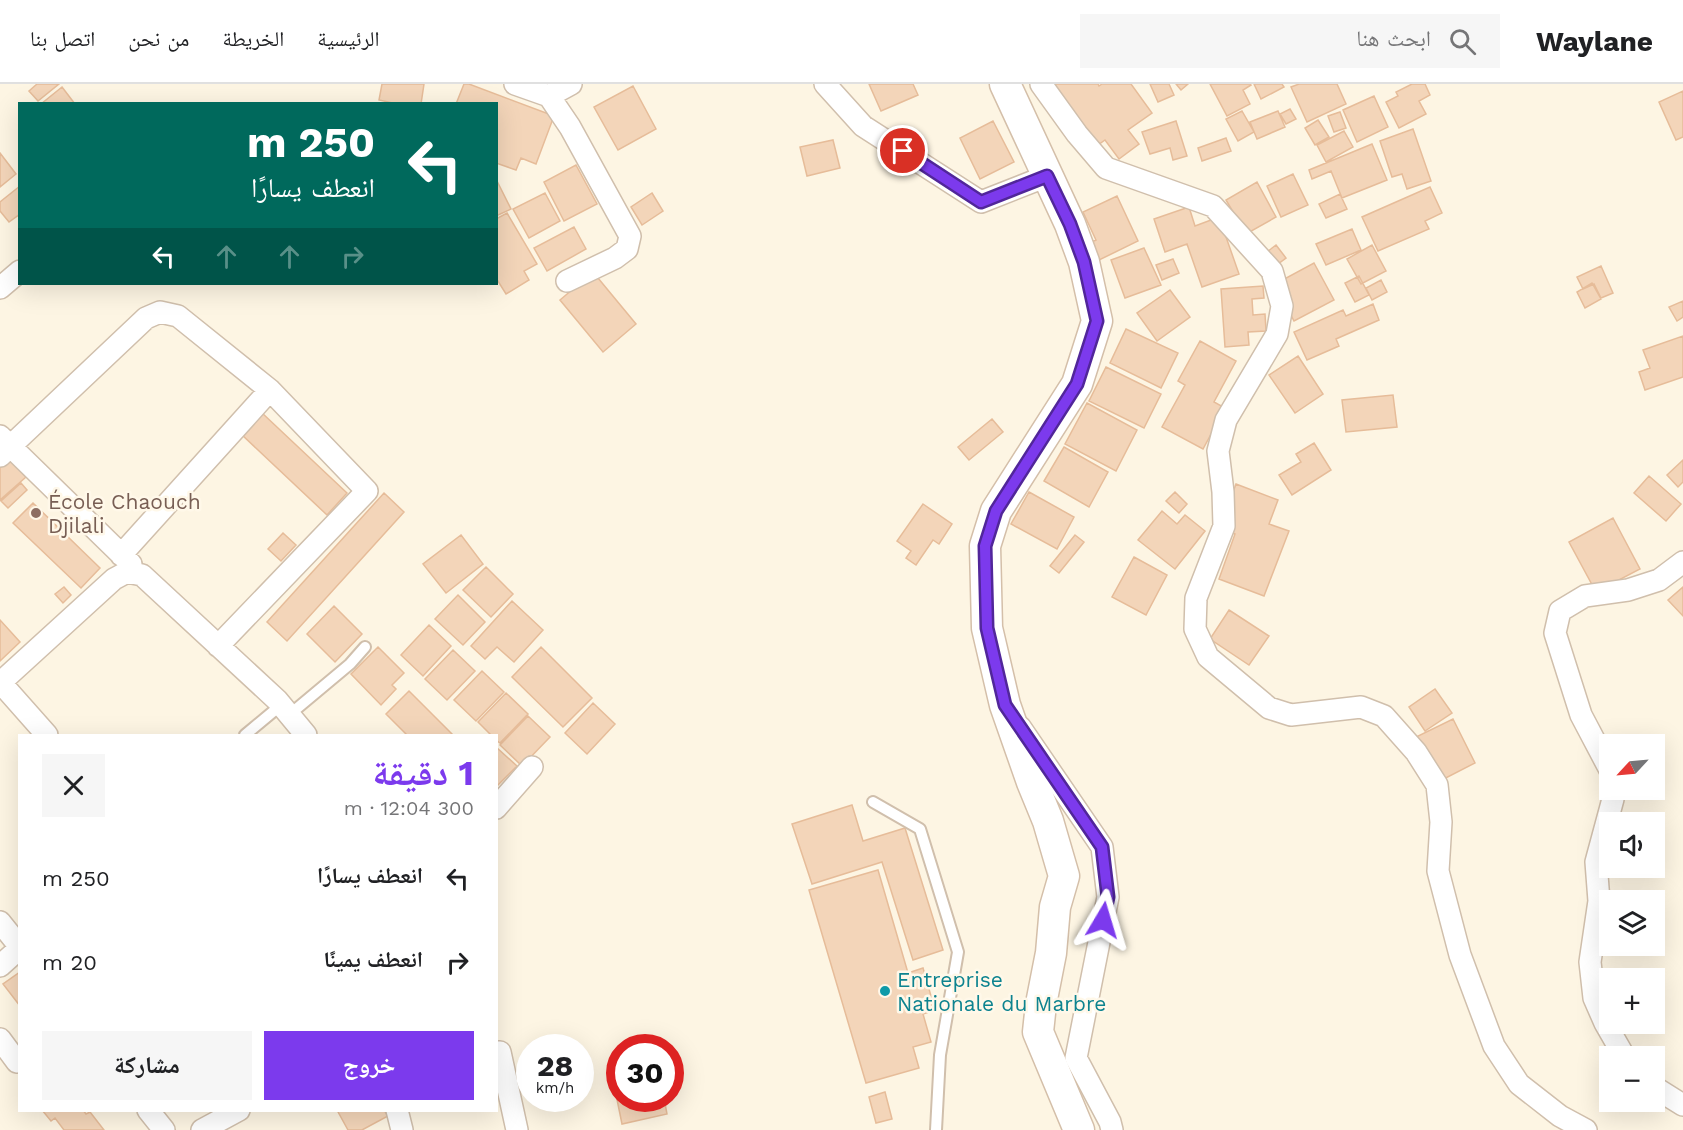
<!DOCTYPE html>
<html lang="ar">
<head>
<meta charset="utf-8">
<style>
	:root { --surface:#fff; --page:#f6f6f6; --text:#202124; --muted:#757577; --line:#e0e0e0; --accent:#7c3aed }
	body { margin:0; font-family:"Work Sans","Noto Naskh Arabic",sans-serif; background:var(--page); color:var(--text); direction:rtl; height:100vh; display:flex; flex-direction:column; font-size:22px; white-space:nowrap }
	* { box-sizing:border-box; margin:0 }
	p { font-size:20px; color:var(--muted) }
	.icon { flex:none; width:33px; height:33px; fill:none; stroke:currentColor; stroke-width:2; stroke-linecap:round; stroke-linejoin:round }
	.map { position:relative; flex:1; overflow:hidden; direction:ltr }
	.side { position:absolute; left:18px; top:650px; width:480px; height:378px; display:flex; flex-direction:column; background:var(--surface); border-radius:0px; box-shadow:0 6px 24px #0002; direction:rtl }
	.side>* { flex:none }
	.hud { position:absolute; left:18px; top:18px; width:480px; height:183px; border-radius:0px; box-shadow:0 6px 24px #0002; direction:rtl; background:#00695c; color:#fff; overflow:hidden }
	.needle { width:39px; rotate:244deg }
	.buttons { position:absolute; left:1599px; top:650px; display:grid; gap:12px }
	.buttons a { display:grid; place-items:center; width:66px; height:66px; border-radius:0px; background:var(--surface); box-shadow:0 6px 24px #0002; font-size:30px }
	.speed { position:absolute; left:516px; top:950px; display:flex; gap:12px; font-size:30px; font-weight:700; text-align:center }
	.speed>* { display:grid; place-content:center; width:78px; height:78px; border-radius:50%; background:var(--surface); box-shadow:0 6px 24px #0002; line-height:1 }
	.speed small { font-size:15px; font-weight:400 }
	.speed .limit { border:9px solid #d22; background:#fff; color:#111 }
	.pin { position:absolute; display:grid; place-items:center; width:51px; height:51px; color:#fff; margin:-26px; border:3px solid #fff; border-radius:50%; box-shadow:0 2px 6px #0007 }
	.me { position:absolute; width:66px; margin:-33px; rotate:7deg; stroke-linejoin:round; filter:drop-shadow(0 0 4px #0008) }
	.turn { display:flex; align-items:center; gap:21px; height:126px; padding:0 24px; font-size:27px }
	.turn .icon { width:78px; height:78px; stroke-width:2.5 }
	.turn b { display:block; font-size:42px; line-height:51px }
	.lanes { display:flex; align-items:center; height:57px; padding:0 24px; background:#0003; justify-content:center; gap:30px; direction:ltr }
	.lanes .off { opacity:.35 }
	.round { display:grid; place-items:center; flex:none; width:63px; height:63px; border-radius:0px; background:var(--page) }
	.headline { display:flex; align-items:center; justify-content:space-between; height:102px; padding:0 24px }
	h1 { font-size:36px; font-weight:700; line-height:45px; color:var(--accent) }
	.button { display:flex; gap:12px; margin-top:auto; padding:12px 24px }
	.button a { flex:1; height:69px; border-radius:0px; background:var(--accent); color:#fff; font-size:24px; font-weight:700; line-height:69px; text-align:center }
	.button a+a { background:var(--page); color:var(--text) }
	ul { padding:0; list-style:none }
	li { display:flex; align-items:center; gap:18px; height:84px; padding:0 24px }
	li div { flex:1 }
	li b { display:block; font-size:22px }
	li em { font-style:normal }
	header { display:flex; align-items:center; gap:36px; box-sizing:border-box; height:84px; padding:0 30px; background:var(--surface); border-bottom:2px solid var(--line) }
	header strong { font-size:28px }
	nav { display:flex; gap:33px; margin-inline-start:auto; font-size:21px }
	.search { width:420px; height:54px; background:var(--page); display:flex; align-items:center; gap:15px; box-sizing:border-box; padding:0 21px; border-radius:0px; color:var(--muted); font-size:22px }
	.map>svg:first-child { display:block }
	.building { fill:#f3d5b9; stroke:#e6bc99; stroke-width:1.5 }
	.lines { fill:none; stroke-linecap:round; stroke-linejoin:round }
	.lane-casing { stroke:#d0bfac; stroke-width:14 }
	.street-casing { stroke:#d0bfac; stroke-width:24 }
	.secondary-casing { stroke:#d4bfa9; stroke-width:33 }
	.lane { stroke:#fff; stroke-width:10 }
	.street { stroke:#fff; stroke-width:21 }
	.secondary { stroke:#fff; stroke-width:30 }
	.route-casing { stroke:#51269a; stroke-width:15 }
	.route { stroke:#7c3aed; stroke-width:10 }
	.education-dot { fill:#8d6e63; stroke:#fff8e9; stroke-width:2 }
	.culture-dot { fill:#0f9aa8; stroke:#fff8e9; stroke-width:2 }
	.labels { text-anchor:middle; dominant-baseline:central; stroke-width:5; stroke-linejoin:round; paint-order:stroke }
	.education-label { font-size:21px; fill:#785e54; stroke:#fff8e9; text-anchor:start }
	.culture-label { font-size:21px; fill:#0d838f; stroke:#fff8e9; text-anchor:start }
</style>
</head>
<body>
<header>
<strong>Waylane</strong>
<div class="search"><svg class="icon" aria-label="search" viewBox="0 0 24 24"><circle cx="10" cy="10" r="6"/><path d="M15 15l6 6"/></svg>ابحث هنا</div>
<nav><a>الرئيسية</a><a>الخريطة</a><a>من نحن</a><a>اتصل بنا</a></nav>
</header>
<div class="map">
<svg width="1683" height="1046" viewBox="0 0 1683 1046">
	<rect width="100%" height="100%" fill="#fdf5e3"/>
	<path class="building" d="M37,0H59L38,17L29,7Z
		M382,0H424L421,20H397L379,16Z
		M464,0H469L554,32L536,80L521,74L516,86L496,79V20H456Z
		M869,0H913L918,11L881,27Z
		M1054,0H1098L1099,2L1102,0H1131L1152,29L1128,46L1139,60L1119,75L1105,56L1098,61Z
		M1150,0H1169L1174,11L1158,18Z
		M1176,0H1188L1181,6Z
		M1210,0H1250L1251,1L1243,6L1250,20L1227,32Z
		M1254,0H1282L1284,3L1261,15Z
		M1299,0H1337L1346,20L1307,38L1291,3Z
		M1412,0H1425L1430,11L1419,17L1426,30L1399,44L1386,18L1398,12L1396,8Z
		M633,2L656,45L618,66L594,23Z
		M62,3L75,20H41Z
		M1683,7V53L1676,56L1659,18Z
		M1374,12L1388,43L1357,58L1343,26Z
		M1290,25L1296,35L1286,40L1280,30Z
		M1242,27L1254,48L1238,57L1226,35Z
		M1278,27L1285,43L1257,55L1250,38Z
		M1340,28L1346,44L1334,48L1328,32Z
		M1318,36L1329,53L1315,61L1305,44Z
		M993,37L1014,78L980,95L960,54Z
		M1176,37L1187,72L1173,76L1170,64L1150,70L1142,48Z
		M1413,45L1431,97L1407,105L1402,90L1392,93L1380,57Z
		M1344,47L1353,63L1326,78L1317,61Z
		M1226,54L1231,67L1202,77L1198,64Z
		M833,56L840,84L807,92L800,63Z
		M1372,60L1387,96L1342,114L1331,87L1312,95L1309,86Z
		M0,69L16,90L0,103Z
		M576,81L597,120L564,137L544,98Z
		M1293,90L1308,121L1281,133L1267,102Z
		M496,95L511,125L496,132Z
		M1257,98L1276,133L1246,150L1226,116Z
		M20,102V130L9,138L0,127V118Z
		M1430,103L1442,129L1425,137L1429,145L1378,167L1362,133Z
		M545,109L560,137L529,154L513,125Z
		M652,109L663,127L642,141L631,123Z
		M1340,110L1347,125L1326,134L1319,120Z
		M1117,112L1138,157L1097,177L1089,159L1096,156L1083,128Z
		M1189,123L1195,142L1219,133L1239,190L1202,203L1187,160L1165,168L1154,135Z
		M507,129L537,180L524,187L529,196L506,210L496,194V135Z
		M574,143L586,165L547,187L534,164Z
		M1352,145L1361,166L1326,181L1316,160Z
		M1276,161L1286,174L1278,180L1267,168Z
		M1372,161L1386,187L1361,200L1347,175Z
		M1144,164L1161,201L1125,214L1111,176Z
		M1173,175L1179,189L1162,196L1156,181Z
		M1314,179L1334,216L1294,237L1275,200Z
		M1601,182L1613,209L1601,214L1594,200L1583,205L1577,193Z
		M593,188L636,240L603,268L560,216Z
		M1359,192L1369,211L1355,218L1345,199Z
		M1381,196L1387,208L1372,216L1366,204Z
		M1592,199L1601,215L1585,224L1577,208Z
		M1263,202L1264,214L1252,215L1253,231L1265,230L1266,247L1248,248L1249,261L1225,263L1221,205Z
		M1170,206L1190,233L1157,257L1137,229Z
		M1683,217V233L1677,237L1669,223Z
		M1373,220L1379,236L1336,255L1339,262L1307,276L1294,248L1343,226L1346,232Z
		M1126,245L1178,269L1161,304L1110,279Z
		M1683,252V293L1645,306L1639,288L1650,284L1643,266Z
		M1200,257L1236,277L1214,318L1225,324L1203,365L1162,343L1185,301L1178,297Z
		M1298,272L1323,310L1295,329L1269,291Z
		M1106,283L1161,310L1144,344L1089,317Z
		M1393,311L1397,343L1346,348L1342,316Z
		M1087,319L1137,346L1116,387L1065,360Z
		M261,328L347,409L327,431L241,350Z
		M992,335L1003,348L969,376L958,363Z
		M1314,359L1331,386L1292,411L1279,391L1301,378L1296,370Z
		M1064,363L1108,388L1089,423L1044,397Z
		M7,371L26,393L0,416V378Z
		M1683,376V398L1678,403L1667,391Z
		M1649,392L1681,420L1666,437L1634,409Z
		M21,399L27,406L8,424L1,417Z
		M1236,400L1278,416L1269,440L1289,447L1264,512L1219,495L1235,450L1220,444Z
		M1029,408L1074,433L1057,465L1011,440Z
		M1175,408L1187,420L1179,429L1166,417Z
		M384,409L404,428L287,557L267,538Z
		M33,419L100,484L81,504L13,439Z
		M923,420L952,440L939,460L933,456L916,481L906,474L911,467L897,457Z
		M1162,427L1177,440L1185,431L1205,447L1175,485L1138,456Z
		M1613,434L1640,485L1596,508L1569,458Z
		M283,449L296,461L281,477L268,465Z
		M461,451L483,480L446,509L423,480Z
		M1075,451L1084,458L1059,489L1050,482Z
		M1134,473L1167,491L1146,531L1112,513Z
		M486,483L513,510L491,533L463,506Z
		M64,503L71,511L63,519L55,510Z
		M1683,503V532L1668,516Z
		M458,511L485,538L463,561L435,535Z
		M512,517L543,546L514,578L497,563L485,575L471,562Z
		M334,522L362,550L335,578L307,550Z
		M1229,526L1269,552L1249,581L1210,555Z
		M0,536L20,558L0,577Z
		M429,541L451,562L423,592L401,571Z
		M378,563L404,589L392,601L396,605L381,621L351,590Z
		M541,563L592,614L563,643L512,593Z
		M453,566L475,587L447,616L425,595Z
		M482,587L504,608L476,637L454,616Z
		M1435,605L1452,629L1425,647L1409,623Z
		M409,607L453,651H407L386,630Z
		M506,609L528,630L500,659L496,656V651H491L478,638Z
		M593,619L615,640L587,670L565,649Z
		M528,632L550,653L522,682L500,661Z
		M1453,635L1475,679L1438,698L1416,653Z
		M496,663L517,682L496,703Z
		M852,721L863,757L905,744L943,866L913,876L882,778L812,800L792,740Z
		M878,786L908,889L923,884L935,926L923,930L931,958L913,963L919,984L866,999L809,806Z
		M20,888V922L3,900Z
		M620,995V1014H664L667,1030L622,1040L613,996Z
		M885,1008L892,1035L876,1039L869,1013Z
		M42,1026H83L86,1030L90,1028L104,1046H64L55,1034L51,1037Z
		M337,1026H384L388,1032L362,1046H348Z"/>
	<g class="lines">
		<defs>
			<path id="lane" d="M289,631L350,580L365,563
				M245,651L281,621
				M873,718L920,745L958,868L940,971L936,1046"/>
			<path id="street" d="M515,0L549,12L571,0
				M825,0L863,42L981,118L1047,92
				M1041,0L1077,50L1106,84L1213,122L1272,187L1282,222L1277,250L1226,336L1218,367L1223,408L1224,442L1196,514L1195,545L1208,573L1269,624L1291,631L1361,623L1384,632L1416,668L1437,701L1441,738L1438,787L1460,871L1494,962L1519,1000L1560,1032L1586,1046
				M549,12L570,43L630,152L627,165L615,174L567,197
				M0,204L20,187
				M0,352L131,480
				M0,372L146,234L160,228L178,232L270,306
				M121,471L270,306L367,407L218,562
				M0,598L47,651
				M0,599L114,495L127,488L142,491L277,616L306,651
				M1020,643L1102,763L1108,813L1076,974L1110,1038L1112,1046
				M1610,686L1581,631L1555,549L1560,527L1585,512L1628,506L1659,496L1683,478
				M1612,705L1613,715L1596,778L1599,817L1590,878L1594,914L1605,939L1624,972
				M496,724L532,683
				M0,838L20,863
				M0,882L20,864
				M0,955L17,978L20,976
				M496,968H500L517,1046
				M1654,1003L1683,1021
				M148,1026L164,1046
				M397,1026L402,1046
				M202,1046L239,1026"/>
			<path id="secondary" d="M1005,0L1070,140L1084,178L1097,237L1077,300L996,427L985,462L987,544L1005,621L1032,698L1048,737L1064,792L1055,823L1051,869L1041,920L1038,948L1079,1046"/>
		</defs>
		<use href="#lane" class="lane-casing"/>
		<use href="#street" class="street-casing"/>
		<use href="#secondary" class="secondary-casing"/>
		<use href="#lane" class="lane"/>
		<use href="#street" class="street"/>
		<use href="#secondary" class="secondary"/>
	</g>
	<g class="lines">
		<defs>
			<path id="route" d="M903,67L981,118L1047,92L1070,140L1084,178L1097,237L1077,300L996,427L985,462L987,544L1005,621L1102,763L1108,813L1103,836"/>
		</defs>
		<use href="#route" class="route-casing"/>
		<use href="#route" class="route"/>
	</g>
	<circle class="education-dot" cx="36" cy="429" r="6"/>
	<circle class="culture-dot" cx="885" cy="907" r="6"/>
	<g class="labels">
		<g class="education-label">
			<text x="48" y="417">École Chaouch<tspan x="48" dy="24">Djilali</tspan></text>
		</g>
		<g class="culture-label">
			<text x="897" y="895">Entreprise<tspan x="897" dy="24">Nationale du Marbre</tspan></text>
		</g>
	</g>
</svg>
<div class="buttons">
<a><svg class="needle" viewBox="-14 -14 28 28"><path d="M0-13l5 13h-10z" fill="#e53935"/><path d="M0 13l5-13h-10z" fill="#757577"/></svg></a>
<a><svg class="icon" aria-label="sound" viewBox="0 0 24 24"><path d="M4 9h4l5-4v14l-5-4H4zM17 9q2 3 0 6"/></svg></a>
<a><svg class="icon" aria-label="layers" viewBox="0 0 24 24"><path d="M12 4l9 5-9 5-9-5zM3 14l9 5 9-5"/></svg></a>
<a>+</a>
<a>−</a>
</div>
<div class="speed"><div>28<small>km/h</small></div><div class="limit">30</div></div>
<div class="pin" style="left:903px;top:67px;background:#d93025"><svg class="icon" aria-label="arrive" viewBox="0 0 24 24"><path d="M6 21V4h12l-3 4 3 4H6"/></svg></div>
<svg class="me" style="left:1103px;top:836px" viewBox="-20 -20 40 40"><path d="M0-17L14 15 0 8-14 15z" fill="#7c3aed" stroke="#fff" stroke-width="4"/></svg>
<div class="hud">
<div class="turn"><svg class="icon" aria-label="left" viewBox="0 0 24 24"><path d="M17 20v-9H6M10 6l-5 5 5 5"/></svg><div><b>250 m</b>انعطف يسارًا</div></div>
<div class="lanes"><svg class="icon" aria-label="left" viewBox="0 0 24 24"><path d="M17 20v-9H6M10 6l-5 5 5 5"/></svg><svg class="icon off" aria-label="ahead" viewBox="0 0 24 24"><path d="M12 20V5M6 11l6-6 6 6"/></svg><svg class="icon off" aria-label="ahead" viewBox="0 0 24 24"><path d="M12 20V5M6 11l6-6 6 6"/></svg><svg class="icon off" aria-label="right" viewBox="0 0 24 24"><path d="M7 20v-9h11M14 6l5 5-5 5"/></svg></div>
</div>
<section class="side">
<div class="headline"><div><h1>1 دقيقة</h1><p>300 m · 12:04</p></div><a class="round"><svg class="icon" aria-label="close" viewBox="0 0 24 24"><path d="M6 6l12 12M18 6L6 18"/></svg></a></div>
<ul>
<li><svg class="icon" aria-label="left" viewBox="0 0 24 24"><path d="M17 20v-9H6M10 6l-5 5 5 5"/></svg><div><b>انعطف يسارًا</b></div><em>250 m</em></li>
<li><svg class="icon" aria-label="right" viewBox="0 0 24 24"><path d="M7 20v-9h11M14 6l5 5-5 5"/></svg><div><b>انعطف يمينًا</b></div><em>20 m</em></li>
</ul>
<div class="button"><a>خروج</a><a>مشاركة</a></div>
</section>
</div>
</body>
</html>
